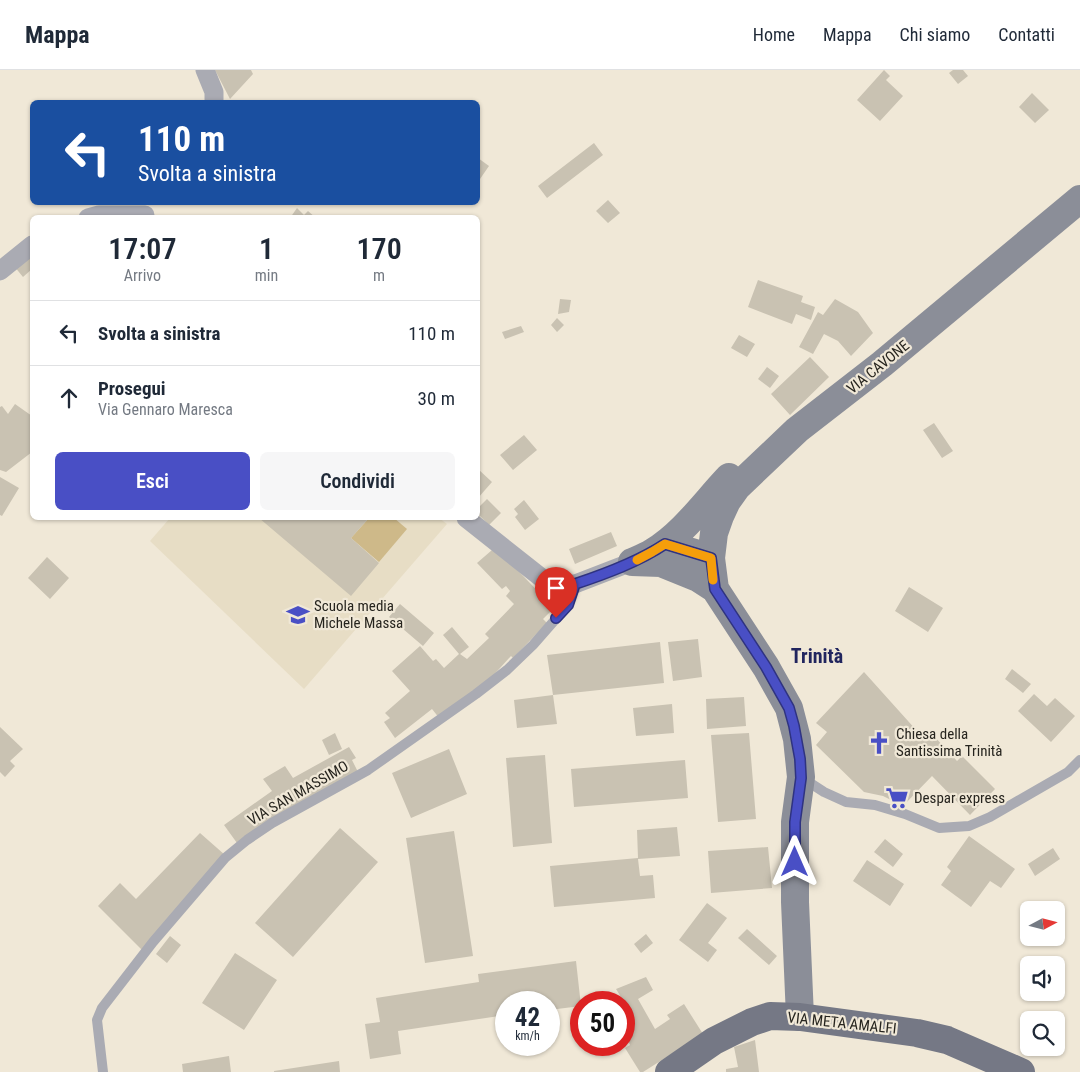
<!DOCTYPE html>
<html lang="it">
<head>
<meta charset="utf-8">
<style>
	:root { --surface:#fff; --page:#f6f6f7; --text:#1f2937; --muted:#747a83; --line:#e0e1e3; --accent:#494fc5 }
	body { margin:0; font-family:"Roboto Condensed",sans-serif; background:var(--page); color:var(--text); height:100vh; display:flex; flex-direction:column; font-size:19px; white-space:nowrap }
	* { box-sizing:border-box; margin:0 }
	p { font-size:16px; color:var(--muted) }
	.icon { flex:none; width:28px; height:28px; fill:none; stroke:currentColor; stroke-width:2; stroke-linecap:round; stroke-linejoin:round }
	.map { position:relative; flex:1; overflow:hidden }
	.side { position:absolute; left:30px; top:145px; width:450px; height:305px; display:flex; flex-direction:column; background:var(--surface); border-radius:8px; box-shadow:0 1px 4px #0004 }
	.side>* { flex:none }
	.hud { position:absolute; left:30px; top:30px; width:450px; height:105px; border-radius:8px; box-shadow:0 1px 4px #0004; background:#1a4fa0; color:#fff; overflow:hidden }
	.needle { width:32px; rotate:83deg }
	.fabs { position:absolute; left:1020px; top:831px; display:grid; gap:10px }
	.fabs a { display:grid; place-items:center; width:45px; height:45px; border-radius:8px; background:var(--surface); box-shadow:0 1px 4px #0004; font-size:25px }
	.speed { position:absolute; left:495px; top:921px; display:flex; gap:10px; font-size:25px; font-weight:700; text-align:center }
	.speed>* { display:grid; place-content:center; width:65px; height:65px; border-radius:50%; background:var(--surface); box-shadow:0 1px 4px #0004; line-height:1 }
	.speed small { font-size:12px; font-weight:400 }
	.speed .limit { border:8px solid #d22; background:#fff; color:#111 }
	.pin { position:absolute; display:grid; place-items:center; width:42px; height:42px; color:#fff; margin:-51px -21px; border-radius:50% 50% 50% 0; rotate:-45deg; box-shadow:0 0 5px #0007 }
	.pin .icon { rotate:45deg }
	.me { position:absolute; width:55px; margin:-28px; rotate:0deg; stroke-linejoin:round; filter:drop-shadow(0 0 4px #0008) }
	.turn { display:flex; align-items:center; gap:18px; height:105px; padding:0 25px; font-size:22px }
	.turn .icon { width:65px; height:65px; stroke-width:2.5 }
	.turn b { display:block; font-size:35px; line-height:42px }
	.eta { display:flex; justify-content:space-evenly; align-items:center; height:85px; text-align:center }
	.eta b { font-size:30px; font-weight:600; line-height:35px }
	.primary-button { display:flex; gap:10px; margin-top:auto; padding:10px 25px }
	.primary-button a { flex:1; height:58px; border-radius:8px; background:var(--accent); color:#fff; font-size:20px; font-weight:600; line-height:58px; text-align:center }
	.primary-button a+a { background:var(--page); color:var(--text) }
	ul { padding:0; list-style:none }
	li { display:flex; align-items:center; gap:15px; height:65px; padding:0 25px; border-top:1px solid var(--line) }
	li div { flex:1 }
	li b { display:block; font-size:19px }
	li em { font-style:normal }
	header { display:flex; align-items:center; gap:30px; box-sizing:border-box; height:70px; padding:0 25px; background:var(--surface); border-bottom:1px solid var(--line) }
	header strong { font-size:24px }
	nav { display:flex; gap:28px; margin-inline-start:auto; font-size:18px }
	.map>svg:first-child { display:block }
	.built { fill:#e7ddc5 }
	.green { fill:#ceb989 }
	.building { fill:#c9c2b2 }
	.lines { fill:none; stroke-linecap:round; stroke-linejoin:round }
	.lane { stroke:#aaabb3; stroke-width:10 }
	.street { stroke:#aaabb3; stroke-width:19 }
	.secondary { stroke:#8b8e98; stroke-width:28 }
	.primary { stroke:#757885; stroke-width:28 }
	.route-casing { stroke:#2f3380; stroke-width:12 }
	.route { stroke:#494fc5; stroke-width:9 }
	.slow { stroke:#f59e0b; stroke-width:9 }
	.labels { text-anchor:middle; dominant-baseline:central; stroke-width:4.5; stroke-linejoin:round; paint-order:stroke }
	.street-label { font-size:15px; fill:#26241e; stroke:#f0e8d7 }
	.poi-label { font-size:15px; fill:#26241e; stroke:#f0e8d7; text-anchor:start }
	.district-label { font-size:20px; font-weight:bold; fill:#21255e; stroke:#f0e8d7 }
</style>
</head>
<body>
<header>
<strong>Mappa</strong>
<nav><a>Home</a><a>Mappa</a><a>Chi siamo</a><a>Contatti</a></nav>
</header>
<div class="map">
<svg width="1080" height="1002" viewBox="0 0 1080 1002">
	<rect width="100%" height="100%" fill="#f0e8d7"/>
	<path class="built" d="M170,448H439L447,454L304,619L150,471Z"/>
	<path class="green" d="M369,448H394L407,459L379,492L351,468Z"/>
	<path class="building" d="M215,0H251L253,4L230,29Z
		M884,0L890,6L886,10L903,26L880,51L857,30Z
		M953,0H963L968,6L958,14L949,3Z
		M1032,23L1049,40L1035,53L1019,37Z
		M594,73L603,85L547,128L538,116Z
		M478,88L489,96L480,109L478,107Z
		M608,130L620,143L608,153L596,141Z
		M297,138L304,145L308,141L316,148H290Z
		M32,180V199L23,207L14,196Z
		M758,210L803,226L801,232L815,237L811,250L796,244L792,254L748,237Z
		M560,229L571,230L569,242L558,244Z
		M835,229L858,242L873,263L851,286L838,271L824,264L813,284L799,277L818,242L823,245Z
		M557,248L564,255L557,262L551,255Z
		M521,256L524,262L505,269L502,262Z
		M739,265L755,274L747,287L731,278Z
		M810,287L829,307L790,345L771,324Z
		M767,297L779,306L770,318L758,309Z
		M15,334L32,346V382L6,402L0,400V337L2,336L8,344Z
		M934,353L953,381L942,388L923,360Z
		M524,365L537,380L513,400L500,385Z
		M478,399L492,412L478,428Z
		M0,407L19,418L2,446L0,445Z
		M487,429L501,443L489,455L478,444V438Z
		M524,430L539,449L525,460L515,447L518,444L514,439Z
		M259,448H369L351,468L379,493L351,526Z
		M611,462L617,476L575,494L569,479Z
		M492,480L502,484L554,538L543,549L547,553L513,588L511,586L490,609L440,649L432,639L395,668L384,652L390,648L385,643L410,621L392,601L420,576L433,591L436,589L444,598L459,584L443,565L452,557L469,577L460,584L467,589L489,568L485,564L514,534L506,526L510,521L506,516L502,519L477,493Z
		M47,487L69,508L50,529L28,508Z
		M909,517L943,538L928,562L895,541Z
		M400,534L434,563L423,576L389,547Z
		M698,569L702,607L673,611L668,572Z
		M660,572L664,613L553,625L557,654L517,658L514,630L553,625L547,585Z
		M1012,599L1031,614L1023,623L1005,609Z
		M864,602L926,671L933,665L957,691L962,686L995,719L970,745L932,706L903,736L883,726L864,722L816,675L827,662L816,653Z
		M1034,624L1047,636L1055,628L1075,646L1051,672L1018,641Z
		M744,627L746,656L707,659L706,629Z
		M672,634L674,663L636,666L633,638Z
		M0,657L23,679L10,691L15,696L5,707L0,702Z
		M335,663L342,679L329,685L322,670Z
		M749,663L756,749L718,752L711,665Z
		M349,677L356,688L352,690L358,702L237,773L224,755L272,721L263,709L285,696L293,708Z
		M449,679L467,724L411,748L392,703Z
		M545,685L552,773L513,777L506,688Z
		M685,690L688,728L574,737L571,699Z
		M677,757L680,786L638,789L640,806L653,805L655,828L554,837L550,796L638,788L637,760Z
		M340,758L378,792L293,887L255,853Z
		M454,761L473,886L425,893L406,768Z
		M200,763L225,785L142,880L98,836L120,813L136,829Z
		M969,766L1015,799L1001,818L990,811L971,837L941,815L951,801L947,797Z
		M885,769L903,784L893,797L874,782Z
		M768,777L772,818L711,823L708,781Z
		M1053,778L1060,789L1035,806L1028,794Z
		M867,790L904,814L890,836L853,811Z
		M707,833L727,848L708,873L717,880L708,892L679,870Z
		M747,859L777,886L769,895L738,868Z
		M646,864L653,873L641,883L634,874Z
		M170,866L181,875L167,893L156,884Z
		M235,883L277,910L244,960L202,933Z
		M576,891L581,936L549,940V932H506V945L398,961L401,984L370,989L365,954L380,952L376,928L479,912L478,904Z
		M646,907L653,920L638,929L655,959L670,949L667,945L684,934L703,964L643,1002H640L625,978L630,975L624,962V932L616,919Z
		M755,970L759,1002H726V999L738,997L734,977Z
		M229,986L231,1002H183L182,994Z
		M339,991L340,1002H274V1001Z"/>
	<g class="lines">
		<path class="lane" d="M804,709L824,722L846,732L875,735L905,744L939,758L969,756L990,747L1068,702L1080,690
			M103,1002L97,950L102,938L153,872L225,788L247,770L272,753L368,700L476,624L507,600L533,575L568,535L575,514"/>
		<path class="street" d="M205,0L214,22V32
			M88,148L99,145H145
			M0,201L32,175
			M466,448L543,509L558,514H575L632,492"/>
		<path class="secondary" d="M665,474L711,488
			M632,492C639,489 647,486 653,482C684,463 705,432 729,407
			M632,492L661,493L698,508L715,519
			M800,947L795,832V752L801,707L797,669L789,638L766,597L715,519L711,488L714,463L720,446L727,431L737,417L797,360L882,294L1080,129"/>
		<path class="primary" d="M669,1002L714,971L752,952L770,946L800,947L917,963L947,970L1021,1002"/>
	</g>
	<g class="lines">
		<defs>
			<path id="route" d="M556,548L568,535L575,514C605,504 638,492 665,474L711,488L715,519L766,597L789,638L794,656L800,689L801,708L795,752V792"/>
		</defs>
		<use href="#route" class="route-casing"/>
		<use href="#route" class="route"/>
		<path class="slow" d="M637,490L652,482L665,474L711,488L713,510"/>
	</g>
	<defs>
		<symbol id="school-bare" viewBox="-9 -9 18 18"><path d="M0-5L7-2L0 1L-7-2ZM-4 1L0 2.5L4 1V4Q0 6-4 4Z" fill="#494fc5" stroke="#f0e8d7" stroke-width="2.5" paint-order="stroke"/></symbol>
		<symbol id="church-bare" viewBox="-9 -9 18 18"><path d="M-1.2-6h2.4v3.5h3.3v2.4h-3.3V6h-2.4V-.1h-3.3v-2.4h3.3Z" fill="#494fc5" stroke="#f0e8d7" stroke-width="2.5" paint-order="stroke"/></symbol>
		<symbol id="supermarket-bare" viewBox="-9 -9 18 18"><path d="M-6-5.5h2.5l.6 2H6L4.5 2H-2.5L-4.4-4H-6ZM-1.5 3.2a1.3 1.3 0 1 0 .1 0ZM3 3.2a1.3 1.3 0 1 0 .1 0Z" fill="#494fc5" stroke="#f0e8d7" stroke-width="2.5" paint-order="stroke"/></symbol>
	</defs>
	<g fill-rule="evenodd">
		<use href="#school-bare" x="282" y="529" width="32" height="32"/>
		<use href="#church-bare" x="863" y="657" width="32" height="32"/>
		<use href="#supermarket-bare" x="881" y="712" width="32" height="32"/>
	</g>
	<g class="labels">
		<g class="street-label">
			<text transform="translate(878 297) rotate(-39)">VIA CAVONE</text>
			<text transform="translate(298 723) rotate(-30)">VIA SAN MASSIMO</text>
			<text transform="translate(842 953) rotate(6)">VIA META AMALFI</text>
		</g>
		<g class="poi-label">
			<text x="314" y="536">Scuola media<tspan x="314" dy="17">Michele Massa</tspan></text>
			<text x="896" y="664">Chiesa della<tspan x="896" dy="17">Santissima Trinità</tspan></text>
			<text x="914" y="728">Despar express</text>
		</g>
		<g class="district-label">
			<text x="817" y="586">Trinità</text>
		</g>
	</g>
</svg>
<div class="fabs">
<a><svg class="needle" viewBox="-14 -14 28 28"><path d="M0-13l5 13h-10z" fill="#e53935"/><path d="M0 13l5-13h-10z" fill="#747a83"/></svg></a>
<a><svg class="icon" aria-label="sound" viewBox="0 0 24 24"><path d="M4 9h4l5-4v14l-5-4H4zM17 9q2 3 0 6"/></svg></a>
<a><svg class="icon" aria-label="search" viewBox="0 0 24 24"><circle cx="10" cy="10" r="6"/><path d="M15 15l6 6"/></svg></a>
</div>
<div class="speed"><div>42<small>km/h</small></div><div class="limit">50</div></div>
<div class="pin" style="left:556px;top:548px;background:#d93025"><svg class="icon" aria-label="arrive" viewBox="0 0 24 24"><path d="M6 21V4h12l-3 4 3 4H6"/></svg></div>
<svg class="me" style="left:795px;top:792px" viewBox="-20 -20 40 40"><path d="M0-17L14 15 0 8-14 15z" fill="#494fc5" stroke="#fff" stroke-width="4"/></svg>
<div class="hud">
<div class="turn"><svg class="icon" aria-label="left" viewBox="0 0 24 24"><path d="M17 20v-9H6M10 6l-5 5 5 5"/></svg><div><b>110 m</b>Svolta a sinistra</div></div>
</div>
<section class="side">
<div class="eta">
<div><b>17:07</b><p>Arrivo</p></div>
<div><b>1</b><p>min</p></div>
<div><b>170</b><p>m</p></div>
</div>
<ul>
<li><svg class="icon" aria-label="left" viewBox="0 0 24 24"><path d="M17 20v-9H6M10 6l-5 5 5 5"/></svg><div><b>Svolta a sinistra</b></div><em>110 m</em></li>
<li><svg class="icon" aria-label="ahead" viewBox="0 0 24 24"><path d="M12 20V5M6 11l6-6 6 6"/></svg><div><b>Prosegui</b><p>Via Gennaro Maresca</p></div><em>30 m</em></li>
</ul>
<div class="primary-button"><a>Esci</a><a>Condividi</a></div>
</section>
</div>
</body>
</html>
